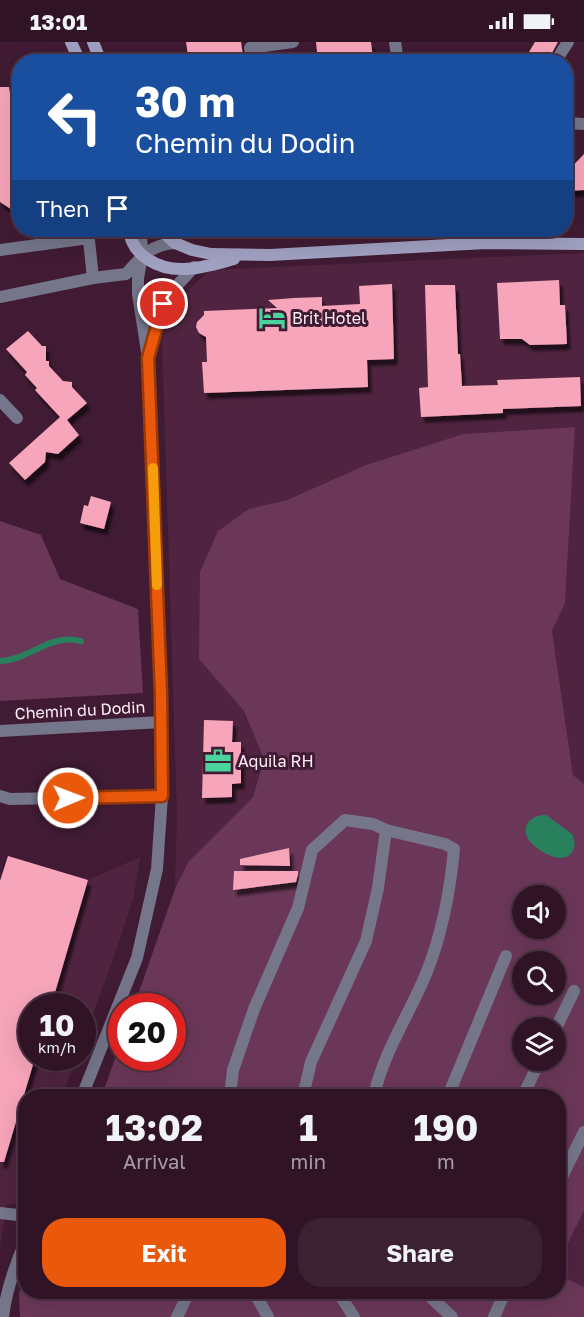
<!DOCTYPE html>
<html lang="en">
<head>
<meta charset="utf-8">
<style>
	:root { --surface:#301426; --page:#3c2132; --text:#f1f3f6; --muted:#a89ea7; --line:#4b3343; --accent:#ea580c }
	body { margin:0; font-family:"Golos Text",sans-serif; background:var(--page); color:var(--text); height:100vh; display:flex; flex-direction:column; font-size:22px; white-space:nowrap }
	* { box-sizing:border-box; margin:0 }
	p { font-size:20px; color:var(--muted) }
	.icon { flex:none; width:33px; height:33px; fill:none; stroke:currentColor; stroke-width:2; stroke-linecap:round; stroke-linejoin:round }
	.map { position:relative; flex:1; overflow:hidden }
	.sheet { position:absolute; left:18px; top:1047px; width:548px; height:210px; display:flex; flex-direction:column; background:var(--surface); border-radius:24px; box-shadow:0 6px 24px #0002,0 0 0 2px var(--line) }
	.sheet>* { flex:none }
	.banner { position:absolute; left:12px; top:12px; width:561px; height:183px; border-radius:24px; box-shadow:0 6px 24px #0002,0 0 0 2px var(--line); background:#1a4fa0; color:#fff; overflow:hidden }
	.buttons { position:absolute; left:512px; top:843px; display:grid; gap:12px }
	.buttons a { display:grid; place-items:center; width:54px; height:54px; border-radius:50%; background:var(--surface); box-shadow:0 6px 24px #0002,0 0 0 2px var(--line); font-size:30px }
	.speed { position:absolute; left:18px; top:951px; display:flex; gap:12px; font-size:30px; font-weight:700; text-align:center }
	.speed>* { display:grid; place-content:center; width:78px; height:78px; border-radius:50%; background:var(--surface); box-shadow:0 6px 24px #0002,0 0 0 2px var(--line); line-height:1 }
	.speed small { font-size:15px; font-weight:400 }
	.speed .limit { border:9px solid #d22; background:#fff; color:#111 }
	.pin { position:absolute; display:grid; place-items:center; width:51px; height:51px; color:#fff; margin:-26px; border:3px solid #fff; border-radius:50%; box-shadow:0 2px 6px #0007 }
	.me { position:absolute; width:66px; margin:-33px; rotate:89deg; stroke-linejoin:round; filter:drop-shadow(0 0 4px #0008) }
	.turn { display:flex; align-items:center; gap:21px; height:126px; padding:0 24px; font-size:27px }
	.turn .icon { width:78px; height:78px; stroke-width:2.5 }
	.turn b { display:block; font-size:42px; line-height:51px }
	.then { display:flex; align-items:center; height:57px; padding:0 24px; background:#0003; gap:12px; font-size:22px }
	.eta { display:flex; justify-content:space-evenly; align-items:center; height:102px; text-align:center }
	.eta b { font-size:36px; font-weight:700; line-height:42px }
	.cta { display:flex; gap:12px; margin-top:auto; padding:12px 24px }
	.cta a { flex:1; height:69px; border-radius:24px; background:var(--accent); color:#fff; font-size:24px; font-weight:700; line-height:69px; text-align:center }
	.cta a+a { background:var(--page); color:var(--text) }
	.status { display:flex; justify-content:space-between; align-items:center; height:42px; padding:0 30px; background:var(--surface); direction:ltr }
	.status svg { height:16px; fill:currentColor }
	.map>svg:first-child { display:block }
	.built { fill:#502440 }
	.green { fill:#6b3758; fill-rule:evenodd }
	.water { fill:#28805d }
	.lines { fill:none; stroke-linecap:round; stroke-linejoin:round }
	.stream { stroke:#28805d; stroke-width:6 }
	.building { fill:#f7a5ba; filter:url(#shadow) }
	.lane { stroke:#75768a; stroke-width:12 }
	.street { stroke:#75768a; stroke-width:12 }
	.secondary { stroke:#a0a1c1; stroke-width:12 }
	.route-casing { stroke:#983908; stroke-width:15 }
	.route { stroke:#ea580c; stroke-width:10 }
	.slow { stroke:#f59e0b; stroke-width:10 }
	.labels { text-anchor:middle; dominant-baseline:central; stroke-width:6; stroke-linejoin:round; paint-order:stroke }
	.poi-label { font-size:16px; fill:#fdedf6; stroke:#401b33; text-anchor:start }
	.street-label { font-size:16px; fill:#fdedf6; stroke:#401b33 }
</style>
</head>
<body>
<div class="status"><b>13:01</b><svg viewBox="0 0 49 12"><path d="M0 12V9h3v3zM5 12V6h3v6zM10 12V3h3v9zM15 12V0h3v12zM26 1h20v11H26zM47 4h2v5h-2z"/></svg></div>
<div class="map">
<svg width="584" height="1275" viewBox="0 0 584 1275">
	<defs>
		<filter id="shadow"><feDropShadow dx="3.5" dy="6" stdDeviation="1.5" flood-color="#0009"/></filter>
	</defs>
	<rect width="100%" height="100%" fill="#401b33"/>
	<path class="built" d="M584,211V742L573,733L552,589L565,561L575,385L463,392L366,423L287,458L250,467L199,617L244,669L264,717L253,755L189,819L175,847L177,771L162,298L175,259L211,228Z
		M8,814L88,838L140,815L133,857L118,903L83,1000L82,964H32V1016H77L62,1054H26L25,1150L21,1160L6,1163L0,1206V839Z
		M584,1169V1245L558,1232V1221Z"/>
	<path class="green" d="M575,385L565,561L552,589L573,733L584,742V1169L558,1221V1054H102L121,999L122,1016H172V964H134L175,847L189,819L253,755L264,717L244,669L199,617L200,530L218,489L249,467L287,458L366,423L463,392ZM522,854H555V886H522ZM522,920H555V952H522ZM522,986H555V1018H522Z
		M0,479L41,493L60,537L138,567L143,651L0,659Z
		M558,1232L584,1245V1275H20L19,1251L25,1237L26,1250H558Z"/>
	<path class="water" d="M546,773L572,792C575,798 576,804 572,810C562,825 536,808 528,797C520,783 533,772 546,773Z"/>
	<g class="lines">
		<path class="stream" d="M0,619C30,618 49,591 81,599"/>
	</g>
	<path class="building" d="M186,0H241L244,20H189Z
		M316,0H371L373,16L349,20H318Z
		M535,0H558L547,20H523Z
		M0,45H9L17,96H13L17,123L20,125V173L0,160Z
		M584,112V148L566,149V131Z
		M559,238L560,263H565L567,302L530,303L522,297H500L497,241Z
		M392,242L394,317L367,318L368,345L204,351L202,320H207L206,295L199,291L196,285L197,280L204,273V269L277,266L268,258L294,256L322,255V264L360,262L359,244Z
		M425,243H455L458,312H460L462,344L498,343L497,338L580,335L581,364L503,367V371L421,375L419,346L428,345Z
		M28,289L42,304H46V319H49V324L63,339L72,340V345L87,361L67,378L79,393L58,412L46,410L45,420L25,438L9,421L60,375L35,348L37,346L25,333L27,330L6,307Z
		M91,454L111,460L104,487L80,481L84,463L88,464Z
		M204,678L233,679L232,700H241V741L232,742V755L202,756Z
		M289,806L290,824L240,823V817Z
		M8,814L88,838L51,964H32V1016H35L4,1120H0V839Z
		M234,829H298V832L296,840L233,848Z"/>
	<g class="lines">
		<path class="lane" d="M252,20L250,6L293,0
			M566,81L584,82
			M88,189L93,236
			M0,208L89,196
			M0,358L17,376
			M0,689L162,680
			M0,754L10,757L162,754
			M555,988L574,949
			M230,1054L233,1028L254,967L298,866L312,808L345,778L373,782L386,788
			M303,1054L311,1020L366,899L378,846L386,788L445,802L454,807C450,851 442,892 426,932C409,973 383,1011 374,1054
			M448,1054L506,914
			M523,1054L540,1018
			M558,1143L584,1090
			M0,1171L26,1174
			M254,1250L268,1275
			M338,1250L354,1275
			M425,1250L452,1275
			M177,1275L189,1250
			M494,1275L505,1250"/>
		<path class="street" d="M395,0L398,20
			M555,20L568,0
			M483,188L485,201
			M0,255L93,236L126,232C142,214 150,203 175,201
			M150,309L163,262L171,250L194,225
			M82,1054L137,916L157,827L162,754L161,652L148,316L138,252V236L142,214L141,188
			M3,1275C6,1248 15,1223 26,1198"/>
		<path class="secondary" d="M71,0L80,20
			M93,0L101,20
			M129,188C132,214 159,228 184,227C200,227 219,221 234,217
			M161,188L175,201L192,208L211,212L270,213L485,201L584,202"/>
	</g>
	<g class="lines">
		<defs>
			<path id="route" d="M68,756L162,754L161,652L148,316L163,262"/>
		</defs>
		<use href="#route" class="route-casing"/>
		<use href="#route" class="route"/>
		<path class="slow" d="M153,426L157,543"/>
	</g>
	<defs>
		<symbol id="hotel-bare" viewBox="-9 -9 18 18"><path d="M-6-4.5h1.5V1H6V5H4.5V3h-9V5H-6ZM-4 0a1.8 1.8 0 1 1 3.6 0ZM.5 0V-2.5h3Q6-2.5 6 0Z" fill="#49d49d" stroke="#401b33" stroke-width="2.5" paint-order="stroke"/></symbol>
		<symbol id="office-bare" viewBox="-9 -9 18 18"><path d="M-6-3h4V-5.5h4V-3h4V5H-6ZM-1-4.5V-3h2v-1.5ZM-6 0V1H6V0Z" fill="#49d49d" stroke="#401b33" stroke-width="2.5" paint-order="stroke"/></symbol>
	</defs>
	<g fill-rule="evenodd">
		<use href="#hotel-bare" x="253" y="257" width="38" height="38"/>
		<use href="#office-bare" x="199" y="700" width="38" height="38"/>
	</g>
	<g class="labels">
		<g class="poi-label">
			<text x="292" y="276">Brit Hotel</text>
			<text x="238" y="719">Aquila RH</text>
		</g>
		<g class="street-label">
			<text transform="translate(80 668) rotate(-3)">Chemin du Dodin</text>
		</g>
	</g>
</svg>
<div class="buttons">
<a><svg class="icon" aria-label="sound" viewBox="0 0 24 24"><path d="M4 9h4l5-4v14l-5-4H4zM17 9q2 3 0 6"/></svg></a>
<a><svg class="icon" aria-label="search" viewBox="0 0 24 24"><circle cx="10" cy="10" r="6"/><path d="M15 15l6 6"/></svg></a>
<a><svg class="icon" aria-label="layers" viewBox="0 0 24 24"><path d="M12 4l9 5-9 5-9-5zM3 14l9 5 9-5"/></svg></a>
</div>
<div class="speed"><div>10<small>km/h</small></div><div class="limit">20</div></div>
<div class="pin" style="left:163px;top:262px;background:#d93025"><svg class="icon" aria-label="arrive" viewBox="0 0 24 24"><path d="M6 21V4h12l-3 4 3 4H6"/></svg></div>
<svg class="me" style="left:68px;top:756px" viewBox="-20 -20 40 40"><circle r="17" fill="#ea580c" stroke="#fff" stroke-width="3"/><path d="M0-11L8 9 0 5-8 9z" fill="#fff"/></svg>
<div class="banner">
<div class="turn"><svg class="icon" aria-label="left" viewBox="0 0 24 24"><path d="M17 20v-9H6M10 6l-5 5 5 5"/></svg><div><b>30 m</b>Chemin du Dodin</div></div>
<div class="then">Then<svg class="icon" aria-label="arrive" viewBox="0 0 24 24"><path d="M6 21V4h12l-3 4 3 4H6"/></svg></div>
</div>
<section class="sheet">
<div class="eta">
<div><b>13:02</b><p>Arrival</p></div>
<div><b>1</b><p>min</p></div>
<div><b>190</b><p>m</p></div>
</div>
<div class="cta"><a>Exit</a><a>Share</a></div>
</section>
</div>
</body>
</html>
